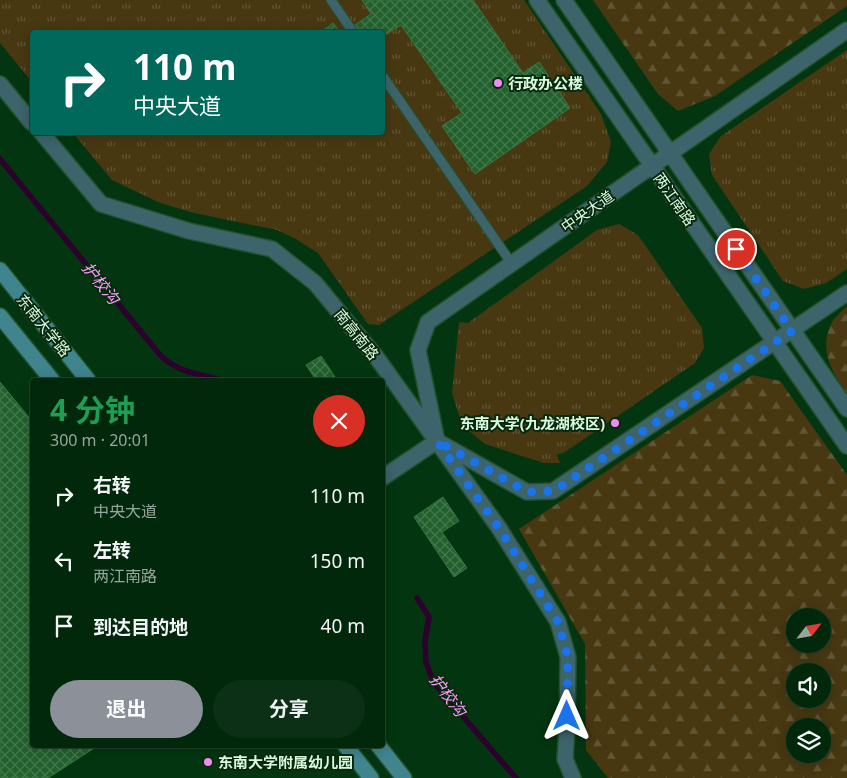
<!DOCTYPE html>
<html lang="zh">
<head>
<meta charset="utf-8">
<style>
	:root { --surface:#02280c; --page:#0c3015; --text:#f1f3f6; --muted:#96a69d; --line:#23442d; --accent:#8c9099 }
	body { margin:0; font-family:"Noto Sans","Noto Sans SC",sans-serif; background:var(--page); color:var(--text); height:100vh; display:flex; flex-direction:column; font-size:19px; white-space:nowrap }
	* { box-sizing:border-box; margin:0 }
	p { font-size:16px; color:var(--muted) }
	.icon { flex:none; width:28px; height:28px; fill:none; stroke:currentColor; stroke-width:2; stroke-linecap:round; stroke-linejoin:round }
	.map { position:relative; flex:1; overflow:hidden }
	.panel { position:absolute; left:30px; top:378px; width:355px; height:370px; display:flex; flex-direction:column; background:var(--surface); border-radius:5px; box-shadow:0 2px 12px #0003,0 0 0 1px var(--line) }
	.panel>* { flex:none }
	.banner { position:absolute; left:30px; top:30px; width:355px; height:105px; border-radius:5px; box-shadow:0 2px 12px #0003,0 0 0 1px var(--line); background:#00695c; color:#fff; overflow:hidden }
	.needle { width:32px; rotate:59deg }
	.buttons { position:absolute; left:786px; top:608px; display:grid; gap:10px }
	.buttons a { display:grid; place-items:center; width:45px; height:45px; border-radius:50%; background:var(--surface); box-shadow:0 2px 12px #0003,0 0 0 1px var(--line); font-size:25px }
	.pin { position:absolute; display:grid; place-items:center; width:42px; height:42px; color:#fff; margin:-21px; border:2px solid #fff; border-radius:50%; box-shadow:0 1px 5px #0007 }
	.me { position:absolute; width:55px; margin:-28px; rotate:0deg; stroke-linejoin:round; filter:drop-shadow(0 0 4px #0008) }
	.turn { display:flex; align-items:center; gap:18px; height:105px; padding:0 20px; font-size:22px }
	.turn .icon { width:65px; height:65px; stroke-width:2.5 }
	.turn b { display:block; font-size:35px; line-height:42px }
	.round { display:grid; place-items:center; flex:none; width:52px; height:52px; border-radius:26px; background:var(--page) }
	.overview { display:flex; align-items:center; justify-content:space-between; height:85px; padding:0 20px }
	h1 { font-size:30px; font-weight:700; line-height:38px; color:#1e9e55 }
	.cta { display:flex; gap:10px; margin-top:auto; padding:10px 20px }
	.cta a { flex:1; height:58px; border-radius:30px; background:var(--accent); color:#fff; font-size:20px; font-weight:700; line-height:58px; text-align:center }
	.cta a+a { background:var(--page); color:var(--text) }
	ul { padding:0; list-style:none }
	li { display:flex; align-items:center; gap:15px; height:65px; padding:0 20px }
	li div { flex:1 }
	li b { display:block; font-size:19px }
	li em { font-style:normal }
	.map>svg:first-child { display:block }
	.grass { fill:url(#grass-tufts) }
	.forest { fill:url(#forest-firs); fill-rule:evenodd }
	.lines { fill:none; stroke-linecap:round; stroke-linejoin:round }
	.stream { stroke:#2d002e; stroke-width:5.5 }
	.building { fill:url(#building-cross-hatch); stroke:#387441 }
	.lane-casing { stroke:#21522d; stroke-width:11 }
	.street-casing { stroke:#21522d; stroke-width:18 }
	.secondary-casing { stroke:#21522d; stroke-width:18 }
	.lane { stroke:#3c646a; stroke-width:9 }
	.street { stroke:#3c646a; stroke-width:15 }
	.secondary { stroke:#40848d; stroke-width:15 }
	.route { stroke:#1a73e8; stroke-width:9; stroke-dasharray:0 16.2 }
	.poi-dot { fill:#f28af2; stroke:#08290f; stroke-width:2 }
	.labels { text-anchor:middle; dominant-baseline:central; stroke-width:4; stroke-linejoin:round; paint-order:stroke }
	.poi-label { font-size:15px; font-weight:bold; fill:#dbfbde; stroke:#08290f; text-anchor:start }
	.street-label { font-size:15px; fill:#dbfbde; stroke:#08290f }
	.water-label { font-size:16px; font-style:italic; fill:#fa9ff9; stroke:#08290f }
</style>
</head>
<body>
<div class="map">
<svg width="847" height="778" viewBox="0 0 847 778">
	<defs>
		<pattern id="grass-tufts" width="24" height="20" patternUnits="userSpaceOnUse" patternTransform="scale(1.25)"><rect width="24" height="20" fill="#473812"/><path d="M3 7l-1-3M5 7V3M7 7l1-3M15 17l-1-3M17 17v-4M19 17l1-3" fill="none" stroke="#615634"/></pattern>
		<pattern id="forest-firs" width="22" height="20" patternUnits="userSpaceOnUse" patternTransform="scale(1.25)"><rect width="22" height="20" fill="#473812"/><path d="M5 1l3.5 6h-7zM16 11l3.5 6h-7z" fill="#615634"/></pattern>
		<pattern id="building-cross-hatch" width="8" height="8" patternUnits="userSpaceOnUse" patternTransform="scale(1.25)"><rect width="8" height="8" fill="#22602e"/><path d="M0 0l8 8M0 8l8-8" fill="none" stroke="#42784c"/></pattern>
	</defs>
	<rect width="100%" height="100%" fill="#033610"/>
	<path class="grass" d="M0,0H524L601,114L611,142L607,162L587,186L379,325L368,324L318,253L296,239L277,230L190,212L158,202L112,180L73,133L382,132V32H32V82L0,43Z
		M847,50V269L826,283L804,289L783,281L712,175L709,154L721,136Z
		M619,224L638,235L702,328L704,348L695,363L565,452L557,455L560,463H544L485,444L462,425L452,393L459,322L468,323L597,230Z"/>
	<path class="forest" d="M593,0H847V6L715,96L678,111L658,94Z
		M847,306V394C832,372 819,351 831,324C834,318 842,311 847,306Z
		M752,375L780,381L847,475V778H608L586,750L585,644L519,529ZM822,616V644H795V616ZM795,671H822V699H795ZM795,726H822V754H795Z"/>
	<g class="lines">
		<path class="stream" d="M0,159L160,355C177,372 198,374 221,380
			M417,598L429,617L425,641L426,662L434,683L516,778"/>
	</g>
	<path class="building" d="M362,0H473L523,73L539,62L570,108L475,174L442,126L462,113L401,25L382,37V32H345L371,14Z
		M333,23L340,32H319L328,27Z
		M321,356L337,380H316L306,365Z
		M0,382L32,421V745H99L48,778H0Z
		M443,497L459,521L442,532L467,568L454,577L414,517Z"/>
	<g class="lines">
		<defs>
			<path id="lane" d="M331,0L351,29
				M382,75L512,264"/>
			<path id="street" d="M537,0L847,446
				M564,0L847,409
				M847,30L428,322L418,350L437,441L527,492L553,491L847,293
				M0,84L32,123
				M41,132L101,204L189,231L272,249L315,283L377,358L499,528L558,622L568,657L567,729L565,759L573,778
				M382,478L437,441"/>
			<path id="secondary" d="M0,270L88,380
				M0,316L52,380
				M345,745L371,778
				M378,745L404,778"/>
		</defs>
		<use href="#lane" class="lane-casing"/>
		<use href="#street" class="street-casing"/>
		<use href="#secondary" class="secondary-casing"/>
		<use href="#lane" class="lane"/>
		<use href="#street" class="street"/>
		<use href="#secondary" class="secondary"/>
	</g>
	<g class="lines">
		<path class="route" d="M567,716L568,657L558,622L499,528L437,441L527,492L554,491L792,331L736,249"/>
	</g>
	<g class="poi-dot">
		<circle cx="498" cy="83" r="5"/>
		<circle cx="615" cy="423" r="5"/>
		<circle cx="208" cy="762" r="5"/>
	</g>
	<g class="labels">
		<g class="poi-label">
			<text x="508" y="83">行政办公楼</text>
			<text x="605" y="423" text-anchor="end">东南大学(九龙湖校区)</text>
			<text x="218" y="762">东南大学附属幼儿园</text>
		</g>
		<g class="street-label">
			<text transform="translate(675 199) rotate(55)">两江南路</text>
			<text transform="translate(587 211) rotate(-35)">中央大道</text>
			<text transform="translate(44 325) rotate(51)">东南大学路</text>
			<text transform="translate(357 334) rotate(51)">南高南路</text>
		</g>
		<g class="water-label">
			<text transform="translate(101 283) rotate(51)">护校沟</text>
			<text transform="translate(448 695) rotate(53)">护校沟</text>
		</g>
	</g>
</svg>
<div class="buttons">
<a><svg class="needle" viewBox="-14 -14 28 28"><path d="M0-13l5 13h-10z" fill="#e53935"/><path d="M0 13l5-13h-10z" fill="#96a69d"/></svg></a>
<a><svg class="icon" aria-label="sound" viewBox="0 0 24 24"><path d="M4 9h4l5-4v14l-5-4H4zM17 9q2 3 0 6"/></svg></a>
<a><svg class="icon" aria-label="layers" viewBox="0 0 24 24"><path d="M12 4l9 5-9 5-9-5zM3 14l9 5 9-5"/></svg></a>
</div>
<div class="pin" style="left:736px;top:249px;background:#d93025"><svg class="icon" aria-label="arrive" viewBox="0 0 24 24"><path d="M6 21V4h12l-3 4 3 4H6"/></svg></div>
<svg class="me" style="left:567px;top:716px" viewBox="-20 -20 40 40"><path d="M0-17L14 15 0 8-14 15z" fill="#1a73e8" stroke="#fff" stroke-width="4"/></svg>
<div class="banner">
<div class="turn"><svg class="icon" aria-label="right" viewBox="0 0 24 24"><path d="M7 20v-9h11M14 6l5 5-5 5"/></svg><div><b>110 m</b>中央大道</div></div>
</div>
<section class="panel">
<div class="overview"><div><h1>4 分钟</h1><p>300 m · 20:01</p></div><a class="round" style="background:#d93025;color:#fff"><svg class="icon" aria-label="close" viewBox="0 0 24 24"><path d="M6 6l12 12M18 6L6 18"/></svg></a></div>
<ul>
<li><svg class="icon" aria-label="right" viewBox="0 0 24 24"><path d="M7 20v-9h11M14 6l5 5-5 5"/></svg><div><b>右转</b><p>中央大道</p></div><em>110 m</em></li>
<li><svg class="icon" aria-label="left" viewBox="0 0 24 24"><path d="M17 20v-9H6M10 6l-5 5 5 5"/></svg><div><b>左转</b><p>两江南路</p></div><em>150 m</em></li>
<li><svg class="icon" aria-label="arrive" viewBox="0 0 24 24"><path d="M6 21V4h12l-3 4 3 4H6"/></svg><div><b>到达目的地</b></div><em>40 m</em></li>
</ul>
<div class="cta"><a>退出</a><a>分享</a></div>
</section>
</div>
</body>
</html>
